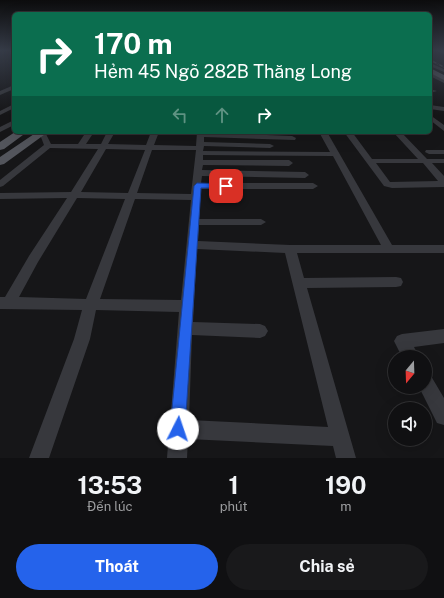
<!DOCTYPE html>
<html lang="vi">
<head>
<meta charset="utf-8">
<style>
	:root { --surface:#101012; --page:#19191b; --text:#f1f3f6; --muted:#9c9d9f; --line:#303032; --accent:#2563eb }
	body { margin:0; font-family:"Public Sans",sans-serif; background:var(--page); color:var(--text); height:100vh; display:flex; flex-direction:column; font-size:15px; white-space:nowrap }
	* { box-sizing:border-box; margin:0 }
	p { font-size:13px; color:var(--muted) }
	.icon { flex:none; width:22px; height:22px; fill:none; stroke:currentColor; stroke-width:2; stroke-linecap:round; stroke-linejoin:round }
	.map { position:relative; height:458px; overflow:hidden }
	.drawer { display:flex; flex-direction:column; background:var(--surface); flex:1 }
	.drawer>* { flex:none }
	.top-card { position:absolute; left:12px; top:12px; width:420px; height:122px; border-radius:6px; box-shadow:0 4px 16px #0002,0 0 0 1px var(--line); background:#0b6e4f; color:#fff; overflow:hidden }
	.needle { width:26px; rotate:199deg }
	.controls { position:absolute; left:388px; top:350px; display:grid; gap:8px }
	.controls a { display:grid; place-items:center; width:44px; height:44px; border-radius:50%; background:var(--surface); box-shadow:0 4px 16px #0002,0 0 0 1px var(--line); font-size:20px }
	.pin { position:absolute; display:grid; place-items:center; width:34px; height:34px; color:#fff; margin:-17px; border-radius:8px; box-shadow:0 2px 6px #0006 }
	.me { position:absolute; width:44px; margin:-22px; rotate:4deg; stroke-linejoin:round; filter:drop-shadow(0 0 3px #0008) }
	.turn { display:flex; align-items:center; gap:14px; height:84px; padding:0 16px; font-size:18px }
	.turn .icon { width:52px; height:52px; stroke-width:2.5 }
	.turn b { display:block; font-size:28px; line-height:34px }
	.lanes { display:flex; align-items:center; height:38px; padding:0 16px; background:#0003; justify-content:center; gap:20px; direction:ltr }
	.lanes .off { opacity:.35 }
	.eta { display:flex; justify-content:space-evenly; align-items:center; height:68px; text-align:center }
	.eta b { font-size:24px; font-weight:700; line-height:28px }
	.action { display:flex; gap:8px; margin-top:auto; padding:8px 16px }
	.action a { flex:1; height:46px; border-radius:24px; background:var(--accent); color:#fff; font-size:16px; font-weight:700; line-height:46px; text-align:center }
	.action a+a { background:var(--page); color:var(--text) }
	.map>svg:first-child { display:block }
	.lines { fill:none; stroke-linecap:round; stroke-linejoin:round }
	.minor { fill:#37383d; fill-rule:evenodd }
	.major { fill:#53555c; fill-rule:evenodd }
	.rail-casing { stroke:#4a4c52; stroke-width:1.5 }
	.rail { stroke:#111113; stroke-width:1; stroke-dasharray:3.5; stroke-linecap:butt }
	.route { fill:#2563eb; stroke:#184099 }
</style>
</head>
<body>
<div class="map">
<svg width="444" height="458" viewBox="0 0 444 458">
	<rect width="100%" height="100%" fill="#161618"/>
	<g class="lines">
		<path class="minor" d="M438,51H444V54Z
			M430,63L444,69V72L430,66Z
			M430,73L444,79V83L430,76Z
			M14,85V89L0,95V91Z
			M430,89L437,91L430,93Z
			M14,104V108L0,115V111Z
			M430,105L444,107V111L430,109Z
			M430,115L444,125V131L430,120Z
			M14,120V125L0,132V127Z
			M39,132H45L51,144H78L86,132H94L86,144H101L107,132H115L108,144L146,145L151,132H159L154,145L196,146L197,132L292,136L296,138L295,140L204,137V142L270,144L274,146L270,148L204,146L203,151L330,152L319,132H327L392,245H444V253H297L304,278L396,277L401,278L403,282L401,286L396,287L307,288L356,458H336L333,446L188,439L187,458H167L169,432L168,429L170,424L179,312L96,310L90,339L49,458H29L74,339L82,310L0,309V297H5L29,256L67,198L0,199V193L71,192L98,149L50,148L3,186L0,187V180L44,145ZM106,149L145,150L128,193L81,192ZM152,150H196L191,194L137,193ZM203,155L333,156L381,245H290L198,241L199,225H261L266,222L261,219H199L201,189H313L318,186L313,183H201L202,176L305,178L309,175L305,172L202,170L203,165L289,166L293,163L289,160H203ZM77,198L125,199L86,299L19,297L38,262ZM135,199L191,200L181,300L100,299ZM197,249L285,253L328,427L189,420L192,335L260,338L265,336L268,331L265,326L260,324L193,322Z
			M344,132H352L372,159H418L393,132H401L427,159H444V163H432L444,176V187L392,188L384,186ZM376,163H423L438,181L390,182Z
			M426,150H444V154H429L425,152Z
			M444,329V343L414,347L419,357H402L394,341L397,336L402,334Z
			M425,373L431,376L444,398V425L437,423L419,387H425Z"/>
		<path class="major" d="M430,68L444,75V80L430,73Z
			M15,132H27L4,149L0,150V142Z
			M37,132H48L4,164L0,165V157Z"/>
		<defs>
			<path id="rail" d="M430,60L444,67"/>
		</defs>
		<use href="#rail" class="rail-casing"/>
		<use href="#rail" class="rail"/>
	</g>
	<linearGradient id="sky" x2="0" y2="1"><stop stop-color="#0c0c0d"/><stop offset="0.44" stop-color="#363c48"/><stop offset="1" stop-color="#363c48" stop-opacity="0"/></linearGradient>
	<rect width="444" height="115" fill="url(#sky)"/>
	<path class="route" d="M197,183L226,184L230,186L226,188H201L185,429L183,435L178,437L172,435L170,429L194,186Z"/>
</svg>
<div class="controls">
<a><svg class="needle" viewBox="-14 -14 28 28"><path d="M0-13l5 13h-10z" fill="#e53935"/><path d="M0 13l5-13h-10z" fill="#9c9d9f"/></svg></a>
<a><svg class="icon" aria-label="sound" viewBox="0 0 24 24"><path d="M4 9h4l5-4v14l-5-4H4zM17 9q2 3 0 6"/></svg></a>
</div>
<div class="pin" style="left:226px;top:186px;background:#d93025"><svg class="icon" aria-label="arrive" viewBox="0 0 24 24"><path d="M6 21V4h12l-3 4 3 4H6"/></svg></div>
<svg class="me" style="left:178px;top:429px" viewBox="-20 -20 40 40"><circle r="19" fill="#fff"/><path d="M0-13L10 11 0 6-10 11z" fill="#2563eb"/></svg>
<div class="top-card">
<div class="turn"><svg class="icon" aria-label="right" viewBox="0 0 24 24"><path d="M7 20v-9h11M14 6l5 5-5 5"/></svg><div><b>170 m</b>Hẻm 45 Ngõ 282B Thăng Long</div></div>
<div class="lanes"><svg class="icon off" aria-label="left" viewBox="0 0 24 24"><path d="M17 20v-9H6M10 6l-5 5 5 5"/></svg><svg class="icon off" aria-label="ahead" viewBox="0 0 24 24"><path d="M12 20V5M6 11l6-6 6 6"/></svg><svg class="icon" aria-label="right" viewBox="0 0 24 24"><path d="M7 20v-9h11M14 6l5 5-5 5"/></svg></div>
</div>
</div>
<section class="drawer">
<div class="eta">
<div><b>13:53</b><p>Đến lúc</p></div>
<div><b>1</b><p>phút</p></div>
<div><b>190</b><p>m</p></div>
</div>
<div class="action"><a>Thoát</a><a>Chia sẻ</a></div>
</section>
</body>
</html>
